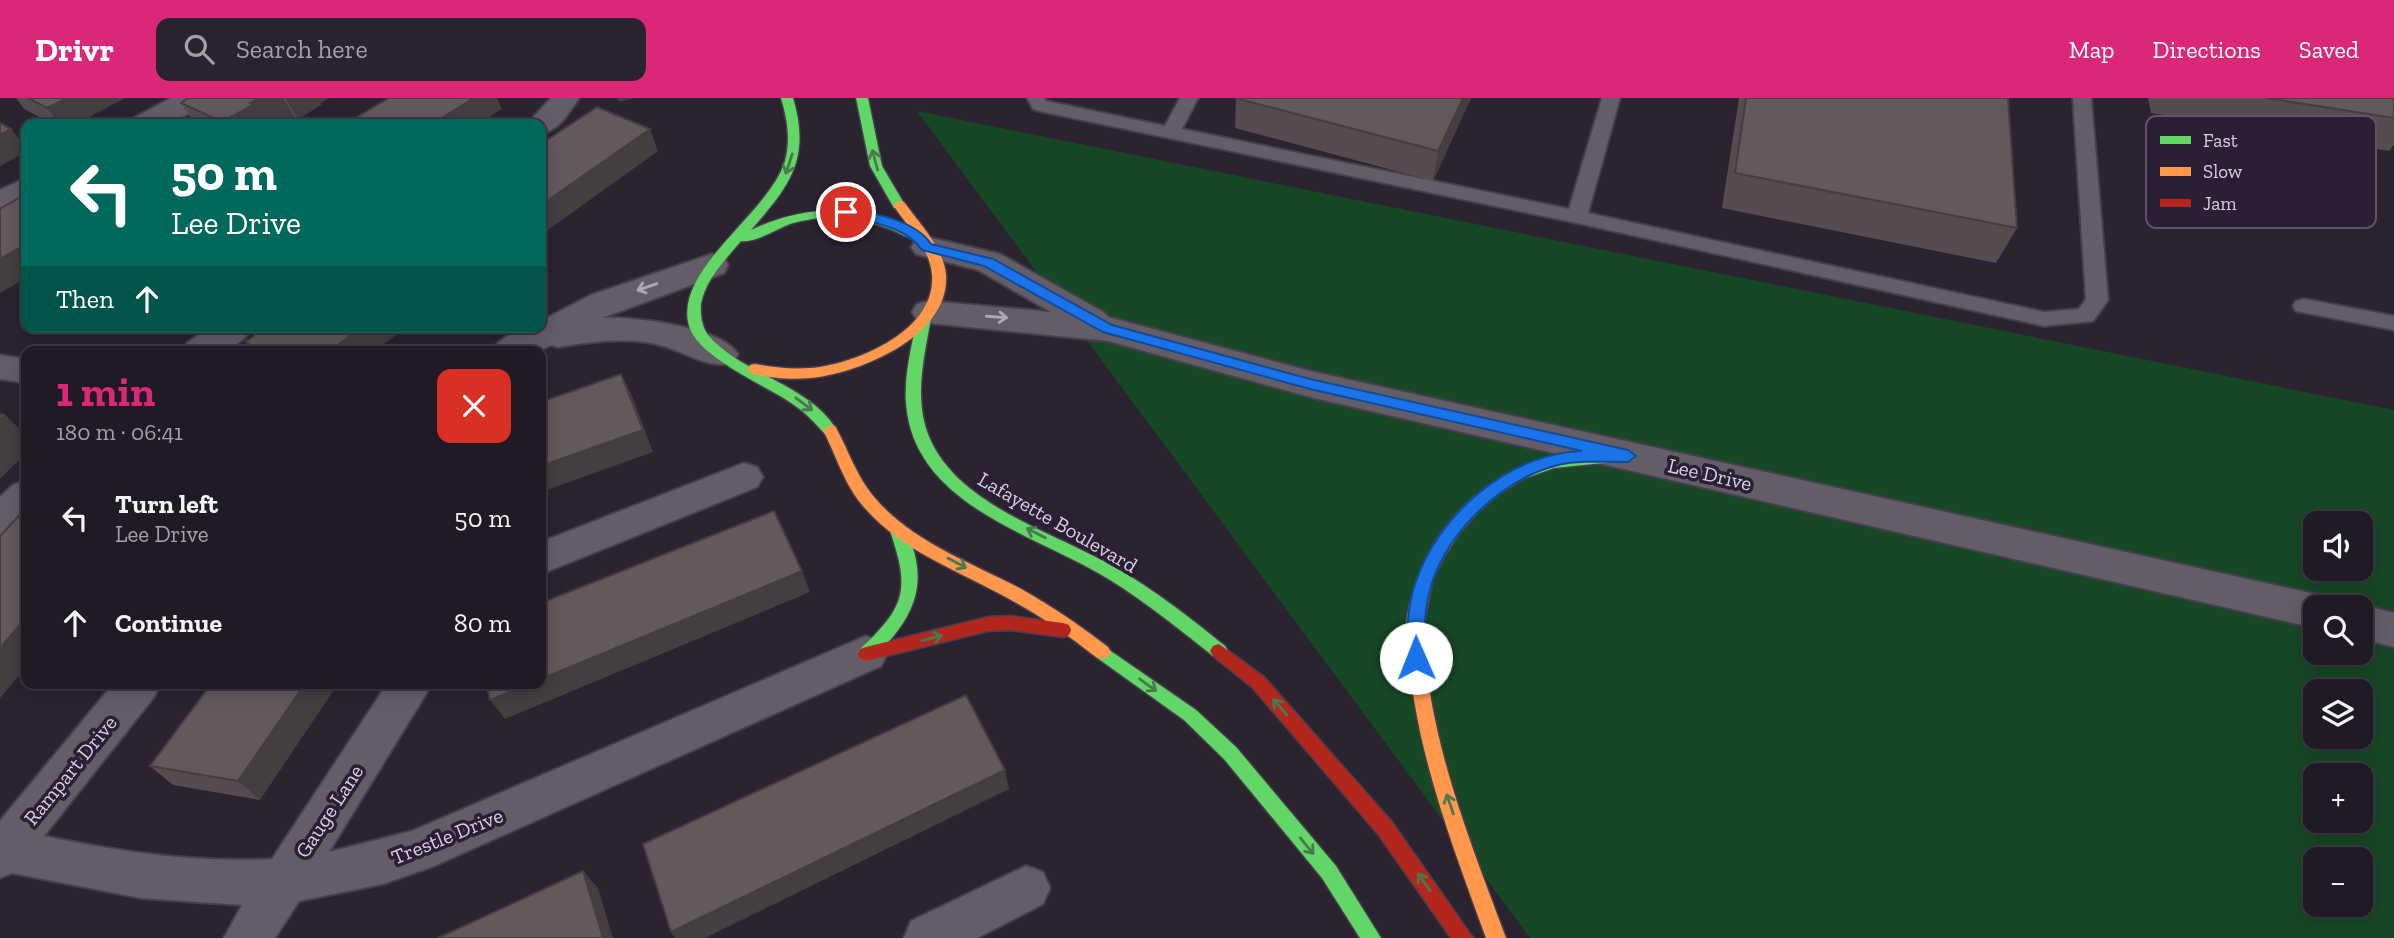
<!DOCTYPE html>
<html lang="en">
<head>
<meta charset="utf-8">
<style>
	:root { --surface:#201a24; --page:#28232c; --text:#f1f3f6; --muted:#a2a1a6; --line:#3d3841; --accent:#db2777 }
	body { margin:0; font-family:"Zilla Slab",serif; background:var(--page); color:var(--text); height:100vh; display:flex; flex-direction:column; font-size:26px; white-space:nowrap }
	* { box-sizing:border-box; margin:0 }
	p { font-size:23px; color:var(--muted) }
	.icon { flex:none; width:38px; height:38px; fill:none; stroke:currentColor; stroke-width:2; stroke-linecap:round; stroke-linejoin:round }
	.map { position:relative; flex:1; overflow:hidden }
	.drawer { position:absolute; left:21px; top:248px; width:525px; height:343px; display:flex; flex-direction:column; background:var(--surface); border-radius:14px; box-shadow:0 4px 18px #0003,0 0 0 2px var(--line) }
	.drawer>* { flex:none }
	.banner { position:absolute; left:21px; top:21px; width:525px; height:214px; border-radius:14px; box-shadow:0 4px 18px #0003,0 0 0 2px var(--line); background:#00695c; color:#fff; overflow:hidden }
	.fabs { position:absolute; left:2303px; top:413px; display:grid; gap:14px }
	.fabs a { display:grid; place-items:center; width:70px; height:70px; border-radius:14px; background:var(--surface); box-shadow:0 4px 18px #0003,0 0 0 2px var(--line); font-size:35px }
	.pin { position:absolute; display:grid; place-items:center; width:60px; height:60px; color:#fff; margin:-30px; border:4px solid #fff; border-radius:50%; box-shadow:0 2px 7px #0007 }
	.me { position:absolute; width:77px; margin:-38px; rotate:359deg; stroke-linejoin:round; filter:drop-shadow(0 0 5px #0008) }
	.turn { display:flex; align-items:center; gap:24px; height:147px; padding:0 35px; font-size:32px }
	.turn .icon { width:91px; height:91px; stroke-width:2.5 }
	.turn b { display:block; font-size:49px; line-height:60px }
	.then { display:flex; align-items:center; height:66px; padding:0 35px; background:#0003; gap:14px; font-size:26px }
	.round { display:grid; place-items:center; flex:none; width:74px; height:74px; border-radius:14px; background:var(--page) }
	.head { display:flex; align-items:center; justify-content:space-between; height:119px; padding:0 35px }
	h1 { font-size:42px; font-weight:700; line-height:52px; color:var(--accent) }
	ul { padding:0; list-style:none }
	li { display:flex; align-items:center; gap:21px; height:105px; padding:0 35px }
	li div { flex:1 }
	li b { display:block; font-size:26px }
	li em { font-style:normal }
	header { display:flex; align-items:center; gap:42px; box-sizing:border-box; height:98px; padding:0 35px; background:var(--accent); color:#fff }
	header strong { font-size:33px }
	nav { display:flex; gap:38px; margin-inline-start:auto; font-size:24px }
	.search { width:490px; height:63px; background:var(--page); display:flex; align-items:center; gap:18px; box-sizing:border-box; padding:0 24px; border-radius:14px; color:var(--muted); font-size:26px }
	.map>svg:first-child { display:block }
	.green { fill:#174826; fill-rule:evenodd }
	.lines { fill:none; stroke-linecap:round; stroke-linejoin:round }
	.lane-casing { stroke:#463f4b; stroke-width:4 }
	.street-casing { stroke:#463f4b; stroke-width:4 }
	.fast-casing { stroke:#463f4b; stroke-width:3 }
	.slow-casing { stroke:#463f4b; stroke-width:3 }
	.jam-casing { stroke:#463f4b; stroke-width:3 }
	.lane { fill:#635d67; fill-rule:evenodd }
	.street { fill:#635d67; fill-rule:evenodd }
	.fast { fill:#63d668; fill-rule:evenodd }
	.slow { fill:#ff974d; fill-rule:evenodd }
	.jam { fill:#b3261e; fill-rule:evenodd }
	.wall { fill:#554c4f }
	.shaded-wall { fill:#453e40 }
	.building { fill:#63585c; stroke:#453e40; stroke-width:2 }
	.oneway { stroke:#487a4e }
	.oneway2 { stroke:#afa7b5 }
	.route { fill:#1a73e8; stroke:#114b97; stroke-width:2 }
	.labels { text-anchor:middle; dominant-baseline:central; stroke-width:7; stroke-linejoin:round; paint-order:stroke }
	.street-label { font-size:21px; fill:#d8cfdf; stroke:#2c1e35 }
	.key { fill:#2c1e35; stroke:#605368; stroke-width:2 }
	.key-label { font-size:19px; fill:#d8cfdf }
</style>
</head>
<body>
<header>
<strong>Drivr</strong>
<div class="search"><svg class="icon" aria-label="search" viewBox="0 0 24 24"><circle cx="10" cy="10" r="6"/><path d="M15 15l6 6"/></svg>Search here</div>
<nav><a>Map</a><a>Directions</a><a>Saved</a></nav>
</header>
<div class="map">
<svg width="2394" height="840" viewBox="0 0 2394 840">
	<rect width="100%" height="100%" fill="#2b2330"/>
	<path class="green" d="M917,13L2394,312V840H1530ZM2315,425H2361V471H2315ZM2315,509H2361V555H2315ZM2315,593H2361V639H2315ZM2315,677H2361V723H2315ZM2315,761H2361V807H2315Z"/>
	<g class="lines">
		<defs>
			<path id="lane" d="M1027,0H1045L1046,3L1165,28L1180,0H1198L1182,31L1569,111L1602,0H1620L1588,115L2044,214L2079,211L2086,201L2073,0H2091L2108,202L2093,223L2044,228L1577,125L1039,13L1033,11Z
				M2304,201L2394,218V232L2296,213L2293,208L2296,203Z"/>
			<path id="street" d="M171,0H206C190,24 156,27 129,26L134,20Z
				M551,0H579C569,15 559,32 541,36V26H527Z
				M26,80V103L0,115V92Z
				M927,139L1000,156L1105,215L1108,219L1310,273L2315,496L2329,501L2333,509H2315V530L1310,299L1108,243L929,225L917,222L912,214L917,206L929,203L1051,214L978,172L916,156L911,149L916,142Z
				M712,156L724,159L728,167L724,175L602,220C632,218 722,229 738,256L733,265C707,272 681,251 656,246C623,239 590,244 558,249L551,247L537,254H491C500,238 523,229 541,229V223L591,197Z
				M211,229H253C236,257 210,254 182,254L187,245Z
				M0,257L26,261V285L0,281Z
				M744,365L757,369L763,379L757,389L541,476V444Z
				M26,382V420L14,433L0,437V399L13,387Z
				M2361,507L2394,515V549L2361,541V509H2355Z
				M866,538L881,544L887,556L881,568L434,768L383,786L299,803L275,840H224L242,807L141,800L12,775L0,780V723L113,586H160L154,599L44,738C120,754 195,765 272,761L387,586H432L329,754L412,733Z
				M1026,768L1043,774L1050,790L1043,806L977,840H904L911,823Z"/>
			<path id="fast" d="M781,0H793C811,61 790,87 751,132C798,110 844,106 893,123C904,127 919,132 927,140L920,144C909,141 900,135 890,131C859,119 825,116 793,125C777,130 757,145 741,143C726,161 705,182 701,206C700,216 702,229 708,237C742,277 808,285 837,332L830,337L825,336C815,325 806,315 794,307C768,288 698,260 689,228C673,171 769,116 785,63C791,40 787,21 781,0Z
				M856,0H868L882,68L905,107L904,110H894L870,68Z
				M924,215L931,220C924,260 913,302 930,341C960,409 1057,435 1116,470C1155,492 1190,520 1225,548L1228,553L1225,558L1219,560L1213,558C1174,527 1135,495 1091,471C1020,432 913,401 906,305C904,276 912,248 917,220Z
				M1628,352L1636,358L1633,362L1554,370L1523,381L1499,396L1478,414L1459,436L1444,459L1433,481L1421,540L1415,542L1409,540C1402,526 1411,502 1415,488C1432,429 1484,378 1543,361C1571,353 1599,352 1628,352Z
				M897,424L903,426C932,483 916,519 872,561L866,563L860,561L857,556L860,551C907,508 910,490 889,430L891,426Z
				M1102,547L1196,612L1236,649L1336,768L1381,840H1360L1322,780L1224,661L1184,622L1096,559L1093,554L1096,549Z"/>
			<path id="slow" d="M899,103L904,104C919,125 944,150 946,177C950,236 866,272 819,279C797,282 771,281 750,275L748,271L750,267L755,266C776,270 798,272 820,269C863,262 936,231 932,177C930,150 907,128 893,107Z
				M830,327L835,328C848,351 856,378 874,399C913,445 971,464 1023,492C1053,509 1081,528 1108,549L1111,554L1108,559L1102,561L1096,559C1069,538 1041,518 1011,502C960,473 902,454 863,408C844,386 836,357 823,332Z
				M1415,528L1421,530L1423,535C1430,645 1468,738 1506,840H1486C1449,738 1412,644 1407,535L1409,530Z"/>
			<path id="jam" d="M1011,518L1063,525L1069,527L1071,532L1069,537L1063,539L1011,532L988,533L866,563L860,561L857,556L860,551L866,549L988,519Z
				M1219,546L1264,579L1392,724L1473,840H1451L1378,736L1252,589L1213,558L1210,553L1213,548Z"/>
		</defs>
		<use href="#lane" class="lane-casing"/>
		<use href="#street" class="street-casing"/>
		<use href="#fast" class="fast-casing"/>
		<use href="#slow" class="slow-casing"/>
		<use href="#jam" class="jam-casing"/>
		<use href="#lane" class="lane"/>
		<use href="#street" class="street"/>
		<use href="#fast" class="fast"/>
		<use href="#slow" class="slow"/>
		<use href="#jam" class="jam"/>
	</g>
	<path class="wall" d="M16,0H125L75,26H53L24,11Z
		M188,0H329L320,5L321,7L298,21L295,20L284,26H195L181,5Z
		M1236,0H1471L1433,83L1235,30Z
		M1739,0H2008L2017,130L1996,165L1722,110Z
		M2148,0H2394V47L2389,53L2151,15Z
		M245,244L373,254H253Z
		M211,586L260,702L173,687L150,668Z"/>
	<path class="shaded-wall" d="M67,0H125L75,26H60L47,10Z
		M259,0H283L295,20L284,26H223L222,24Z
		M285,0H329L320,5L321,7L298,21Z
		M474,0H497L502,11L478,26H432Z
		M617,0H634L619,4Z
		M1463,0H1471L1433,83L1438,53Z
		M11,31L26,49V54L0,68V37Z
		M650,31L658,53L541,137V107Z
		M26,146V180L0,195V161Z
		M362,229H407L373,254H328Z
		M621,276L632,298L653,354L541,394V368Z
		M5,317L26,337V355L0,381V322Z
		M802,473L810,494L505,621L490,602L528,586H541V581Z
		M26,520V569L0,600V550Z
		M305,586H338L260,702L238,683Z
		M1005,672L1009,691L705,840H675L671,834Z
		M583,773L598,790L613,840H603Z"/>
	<path class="building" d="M28,0H67L47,10Z
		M188,0H259L250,5L253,7L222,24L181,5Z
		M389,0H474L432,26H345Z
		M1235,0H1463L1438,53Z
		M1746,0H2008L2017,130L1735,75Z
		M2266,0H2394V20Z
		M597,9L650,31L541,107V46Z
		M0,25L11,31L0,37Z
		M26,96V146L0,161V111Z
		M266,229H362L328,254H263L245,244Z
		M621,276L643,332L541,368V304Z
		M0,316L5,317L0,322Z
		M26,410V520L0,550V438Z
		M774,413L802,473L541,581V505Z
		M211,586H305L238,683L150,668Z
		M486,586H528L490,602Z
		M966,597L1005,672L671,834L643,746Z
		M583,773L603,840H438Z"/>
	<defs><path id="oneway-shaft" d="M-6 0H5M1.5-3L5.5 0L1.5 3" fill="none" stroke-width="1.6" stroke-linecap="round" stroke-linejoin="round" transform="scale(1.75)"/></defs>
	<g class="oneway">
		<use href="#oneway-shaft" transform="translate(875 62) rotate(-105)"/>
		<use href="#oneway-shaft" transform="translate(789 66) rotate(108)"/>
		<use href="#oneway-shaft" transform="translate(804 306) rotate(37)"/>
		<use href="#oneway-shaft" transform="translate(1036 435) rotate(-153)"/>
		<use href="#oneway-shaft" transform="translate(957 465) rotate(28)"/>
		<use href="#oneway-shaft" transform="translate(932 540) rotate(-14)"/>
		<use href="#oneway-shaft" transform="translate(1148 587) rotate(36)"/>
		<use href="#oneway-shaft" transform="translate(1280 609) rotate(-131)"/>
		<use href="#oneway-shaft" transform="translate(1450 706) rotate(-109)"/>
		<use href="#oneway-shaft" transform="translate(1307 748) rotate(51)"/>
		<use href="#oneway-shaft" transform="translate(1424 784) rotate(-125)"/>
	</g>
	<g class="oneway2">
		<use href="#oneway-shaft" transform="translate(647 189) rotate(161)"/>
		<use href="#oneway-shaft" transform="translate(997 219) rotate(4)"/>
	</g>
	<path class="route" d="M846,110C873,115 915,122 931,146L993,161L1112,227L1310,281L1628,352L1636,358L1628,364C1605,364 1580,362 1558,367C1503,381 1450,431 1432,485C1424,510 1424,534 1424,560L1422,565L1416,567L1410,565L1407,560C1407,534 1407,510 1415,486C1437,417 1509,355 1582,353L1310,291L1103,234L984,168L922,152C905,127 868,124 841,117L839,114Z"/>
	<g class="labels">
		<g class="street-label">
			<text transform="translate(1710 376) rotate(13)">Lee Drive</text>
			<text transform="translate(1058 424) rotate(30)">Lafayette Boulevard</text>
			<text transform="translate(70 672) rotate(-51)">Rampart Drive</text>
			<text transform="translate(329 713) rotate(-57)">Gauge Lane</text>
			<text transform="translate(447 738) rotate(-22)">Trestle Drive</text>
		</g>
	</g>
	<rect x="2146" y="18" width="230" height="112" rx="10" class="key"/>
	<rect x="2160" y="38" width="31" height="8" fill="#63d668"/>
	<rect x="2160" y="69" width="31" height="9" fill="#ff974d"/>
	<rect x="2160" y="101" width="31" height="8" fill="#b3261e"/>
	<g class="key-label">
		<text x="2203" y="49">Fast</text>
		<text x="2203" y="80">Slow</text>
		<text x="2203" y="112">Jam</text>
	</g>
</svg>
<div class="fabs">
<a><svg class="icon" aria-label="sound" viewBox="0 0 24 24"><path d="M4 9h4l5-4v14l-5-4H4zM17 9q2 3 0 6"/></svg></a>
<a><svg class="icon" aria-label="search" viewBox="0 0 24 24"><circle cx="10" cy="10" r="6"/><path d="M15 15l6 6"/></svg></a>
<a><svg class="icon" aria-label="layers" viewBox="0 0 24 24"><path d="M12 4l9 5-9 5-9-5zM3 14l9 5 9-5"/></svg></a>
<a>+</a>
<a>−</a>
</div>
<div class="pin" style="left:846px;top:114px;background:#d93025"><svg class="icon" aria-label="arrive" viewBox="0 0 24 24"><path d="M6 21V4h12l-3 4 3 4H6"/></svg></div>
<svg class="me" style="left:1416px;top:560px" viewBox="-20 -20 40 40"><circle r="19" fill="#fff"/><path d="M0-13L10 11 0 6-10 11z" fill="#1a73e8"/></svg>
<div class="banner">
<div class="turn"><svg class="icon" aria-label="left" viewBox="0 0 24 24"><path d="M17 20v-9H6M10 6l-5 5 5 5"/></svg><div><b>50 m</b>Lee Drive</div></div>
<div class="then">Then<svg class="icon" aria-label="ahead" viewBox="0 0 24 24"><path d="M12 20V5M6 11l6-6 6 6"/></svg></div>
</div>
<section class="drawer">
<div class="head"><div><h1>1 min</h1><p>180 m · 06:41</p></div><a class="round" style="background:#d93025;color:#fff"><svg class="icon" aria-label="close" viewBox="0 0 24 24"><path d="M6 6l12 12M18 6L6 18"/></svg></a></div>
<ul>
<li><svg class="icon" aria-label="left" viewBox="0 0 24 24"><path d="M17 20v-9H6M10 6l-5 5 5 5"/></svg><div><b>Turn left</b><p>Lee Drive</p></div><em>50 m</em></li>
<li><svg class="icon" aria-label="ahead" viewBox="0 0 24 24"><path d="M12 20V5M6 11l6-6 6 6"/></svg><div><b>Continue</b></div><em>80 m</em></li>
</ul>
</section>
</div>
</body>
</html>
